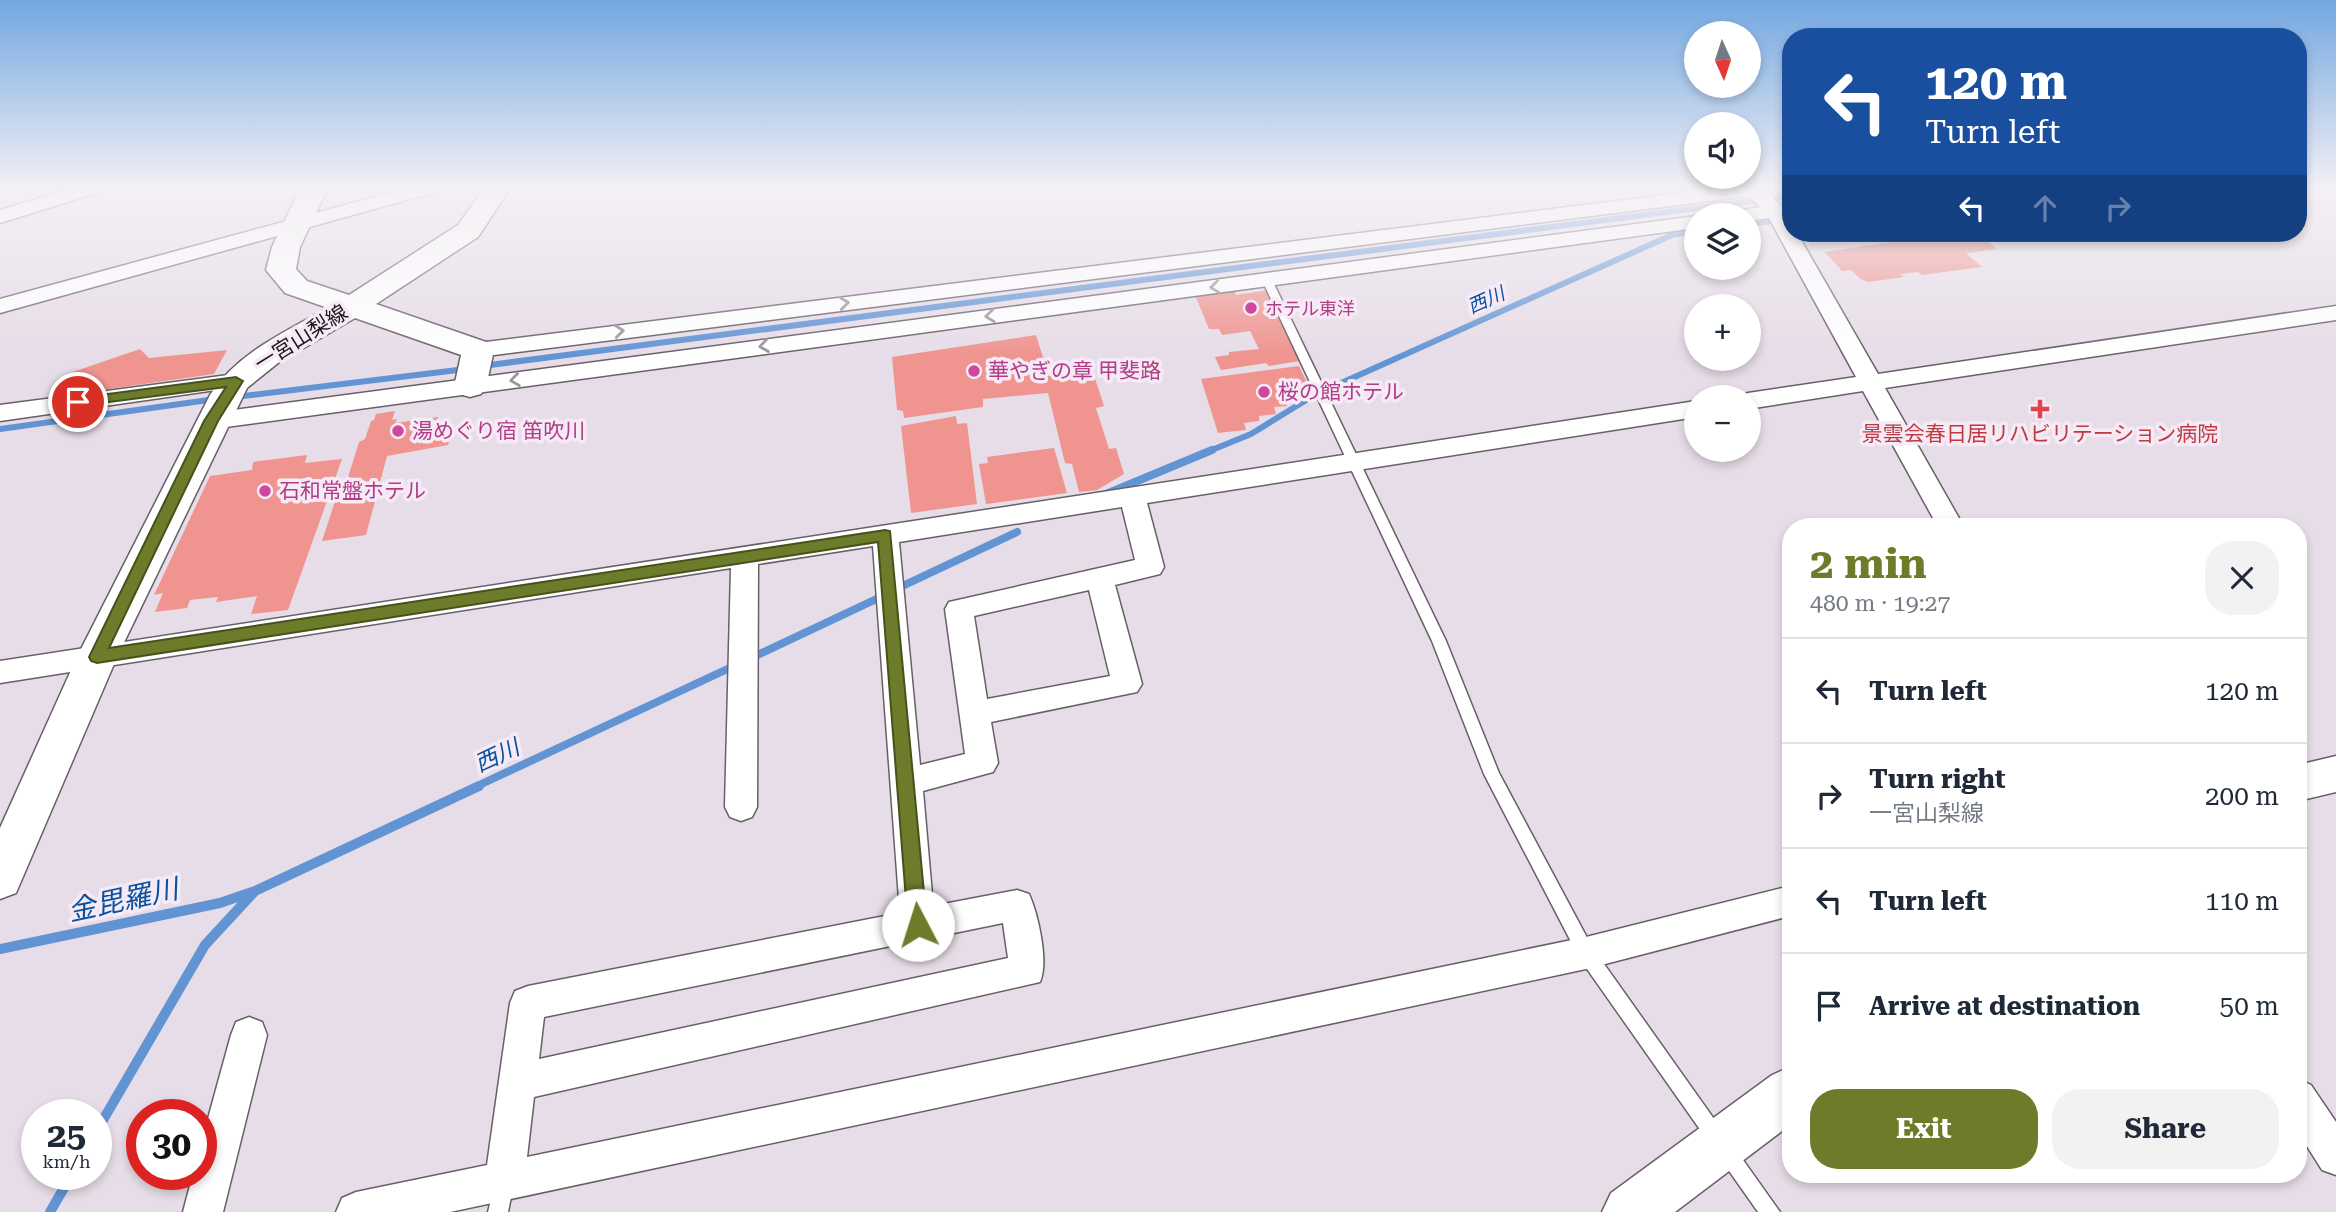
<!DOCTYPE html>
<html lang="en">
<head>
<meta charset="utf-8">
<style>
	:root { --surface:#fff; --page:#f2f2f3; --text:#1f2937; --muted:#747a83; --line:#e0e1e3; --accent:#6d7c2a }
	body { margin:0; font-family:"Roboto Serif","Noto Sans JP",serif; background:var(--page); color:var(--text); height:100vh; display:flex; flex-direction:column; font-size:26px; white-space:nowrap }
	* { box-sizing:border-box; margin:0 }
	p { font-size:23px; color:var(--muted) }
	.icon { flex:none; width:38px; height:38px; fill:none; stroke:currentColor; stroke-width:2; stroke-linecap:round; stroke-linejoin:round }
	.map { position:relative; flex:1; overflow:hidden }
	.sheet { position:absolute; left:1782px; top:518px; width:525px; height:665px; display:flex; flex-direction:column; background:var(--surface); border-radius:28px; box-shadow:0 4px 10px #0003 }
	.sheet>* { flex:none }
	.banner { position:absolute; left:1782px; top:28px; width:525px; height:214px; border-radius:28px; box-shadow:0 4px 10px #0003; background:#1a4fa0; color:#fff; overflow:hidden }
	.needle { width:46px; rotate:177deg }
	.controls { position:absolute; left:1684px; top:21px; display:grid; gap:14px }
	.controls a { display:grid; place-items:center; width:77px; height:77px; border-radius:50%; background:var(--surface); box-shadow:0 4px 10px #0003; font-size:35px }
	.speed { position:absolute; left:21px; top:1099px; display:flex; gap:14px; font-size:35px; font-weight:700; text-align:center }
	.speed>* { display:grid; place-content:center; width:91px; height:91px; border-radius:50%; background:var(--surface); box-shadow:0 4px 10px #0003; line-height:1 }
	.speed small { font-size:18px; font-weight:400 }
	.speed .limit { border:10px solid #d22; background:#fff; color:#111 }
	.pin { position:absolute; display:grid; place-items:center; width:60px; height:60px; color:#fff; margin:-30px; border:4px solid #fff; border-radius:50%; box-shadow:0 2px 7px #0007 }
	.me { position:absolute; width:77px; margin:-38px; rotate:355deg; stroke-linejoin:round; filter:drop-shadow(0 0 5px #0008) }
	.turn { display:flex; align-items:center; gap:24px; height:147px; padding:0 28px; font-size:32px }
	.turn .icon { width:91px; height:91px; stroke-width:2.5 }
	.turn b { display:block; font-size:49px; line-height:60px }
	.lanes { display:flex; align-items:center; height:66px; padding:0 28px; background:#0003; justify-content:center; gap:35px; direction:ltr }
	.lanes .off { opacity:.35 }
	.round { display:grid; place-items:center; flex:none; width:74px; height:74px; border-radius:28px; background:var(--page) }
	.head { display:flex; align-items:center; justify-content:space-between; height:119px; padding:0 28px }
	h1 { font-size:42px; font-weight:700; line-height:52px; color:var(--accent) }
	.cta { display:flex; gap:14px; margin-top:auto; padding:14px 28px }
	.cta a { flex:1; height:80px; border-radius:28px; background:var(--accent); color:#fff; font-size:28px; font-weight:700; line-height:80px; text-align:center }
	.cta a+a { background:var(--page); color:var(--text) }
	ul { padding:0; list-style:none }
	li { display:flex; align-items:center; gap:21px; height:105px; padding:0 28px; border-top:2px solid var(--line) }
	li div { flex:1 }
	li b { display:block; font-size:26px }
	li em { font-style:normal }
	.map>svg:first-child { display:block }
	.lines { fill:none; stroke-linecap:round; stroke-linejoin:round }
	.stream-far2 { stroke:#6294d4; stroke-width:6 }
	.stream-far1 { stroke:#6294d4; stroke-width:8 }
	.stream { stroke:#6294d4; stroke-width:10 }
	.building { fill:#ef948f }
	.lane-casing { stroke:#685f69; stroke-width:3 }
	.street-casing { stroke:#685f69; stroke-width:3 }
	.secondary-casing { stroke:#685f69; stroke-width:3 }
	.lane { fill:#fff; fill-rule:evenodd }
	.street { fill:#fff; fill-rule:evenodd }
	.secondary { fill:#fff; fill-rule:evenodd }
	.oneway { stroke:#989799 }
	.route { fill:#6d7c2a; stroke:#47511b; stroke-width:2 }
	.hotel-dot { fill:#d1479c; stroke:#f5eaf5; stroke-width:2.5 }
	.health-dot { fill:#e0444e; stroke:#f5eaf5; stroke-width:2.5 }
	.labels { text-anchor:middle; dominant-baseline:central; stroke-width:7; stroke-linejoin:round; paint-order:stroke }
	.far-hotel-label { font-size:18px; fill:#b23c85; stroke:#f5eaf5; text-anchor:start }
	.far-water-label { font-size:19px; font-style:italic; fill:#0a529f; stroke:#f5eaf5 }
	.street-label { font-size:21px; fill:#1b171c; stroke:#f5eaf5 }
	.hotel-label { font-size:21px; fill:#b23c85; stroke:#f5eaf5; text-anchor:start }
	.health-label { font-size:21px; fill:#be3a42; stroke:#f5eaf5 }
	.water-label { font-size:23px; font-style:italic; fill:#0a529f; stroke:#f5eaf5 }
	.near-water-label { font-size:28px; font-style:italic; fill:#0a529f; stroke:#f5eaf5 }
</style>
</head>
<body>
<div class="map">
<svg width="2336" height="1212" viewBox="0 0 2336 1212">
	<rect width="100%" height="100%" fill="#e7dde8"/>
	<g class="lines">
		<path class="stream-far2" d="M1748,224L1790,219
			M482,366L1790,196
			M1330,388L1672,235L1696,231
			M235,397L466,369
			M0,429L216,399
			M1207,452L1251,434L1308,399"/>
		<path class="stream-far1" d="M1106,494L1212,450
			M896,589L1017,532
			M751,658L885,595
			M475,787L736,665"/>
		<path class="stream" d="M0,949L220,903L252,892
			M96,1132L205,945L255,891L479,786
			M50,1212L72,1174"/>
	</g>
	<path class="building" d="M1904,233H1979L1997,249L1966,253L1982,267L1922,275L1918,272L1901,274L1904,277L1868,282L1862,280L1851,270L1842,271L1825,252L1911,239Z
		M1235,290L1236,295L1269,290L1300,361L1269,366L1266,363L1221,370L1215,357L1229,355V352L1259,349L1250,331L1222,335L1219,329H1209L1195,295Z
		M1036,335L1049,376L1092,369L1104,406L1096,408L1109,449L1116,448L1124,474L1097,490L1079,492L1072,464L1065,463L1048,393L983,399V407L904,418L903,411L897,410L892,357Z
		M140,349L149,358L227,350L214,374L95,391L77,397L67,374Z
		M1299,366L1312,393L1302,395V399L1287,400V406L1274,407L1276,414L1259,416V421L1244,423L1246,430L1218,433L1201,379Z
		M395,411L392,420L397,419L395,423L438,417L435,430L452,427L448,445L387,456L366,535L322,541L339,489L345,487L359,442L365,439L371,421L374,420L376,414Z
		M956,416L957,424L967,423L977,504L911,513L901,426Z
		M1054,448L1067,493L986,504L979,464L988,463L987,457Z
		M307,455L305,463L342,459L288,610L251,614L257,596L216,602L218,597L190,600L187,608L155,612L163,593L154,595L210,476L252,470L253,462Z"/>
	<g class="lines">
		<defs>
			<path id="lane" d="M1267,277L1272,280L1446,641L1499,773L1592,947L1780,1212H1758L1580,959L1484,774L1432,641L1262,280Z
				M504,1172L511,1175L514,1182L508,1212H488L497,1175Z"/>
			<path id="street" d="M77,187H106L103,191L0,223V210Z
				M411,187H442L439,191L0,313V299Z
				M1728,187H1782L1779,191L1769,193L1780,205H1790V215L1788,216L1790,233H1797L1878,374L2336,306V320L1885,388L1964,527H1938L1863,391L1748,409V397H1738L1748,393L1856,377L1769,218L1748,221V215H1735L1738,211L1760,207L1749,196L478,357L470,355L467,350L470,345L478,343Z
				M1696,216V228L211,429L202,427L199,421L202,415L211,413Z
				M236,374L244,376L248,381L244,386L0,421V405Z
				M1696,401V417L1147,503L1164,567L1160,574L1115,585L1142,684L1137,692L991,722L998,763L993,772L923,791L933,906L1017,890L1029,894C1038,914 1049,962 1040,982L534,1097L527,1157L1586,937L1790,886V916L1586,969L450,1212H336L342,1198L356,1192L487,1165L510,1003L515,991L528,986L900,913L873,546L758,564L757,807L752,817L741,821L730,817L725,807L731,568L0,683V661ZM1122,507L1135,560L949,602L945,609L965,754L920,765L899,542ZM1089,590L1110,676L987,699L974,616ZM1003,923L1008,958L539,1059L544,1017Z
				M249,1017L262,1022L267,1035L223,1212H183L193,1174H201V1144L231,1035L236,1022Z
				M2298,1079L2311,1085L2336,1122V1175L2322,1170L2298,1132Z"/>
			<path id="secondary" d="M301,187H328L300,247L296,269L307,281L349,295L458,225L485,187H511L478,237L376,304L489,343L494,350L486,387L481,394L470,397L459,394L454,387L461,355L355,318L278,363L247,388L117,657L16,893L0,899V828L77,657L210,395C237,353 285,332 328,308L285,293L266,270L272,247Z
				M2336,756V792L2298,801V765Z
				M1790,1067V1125L1675,1212H1602L1611,1193L1772,1075Z"/>
		</defs>
		<use href="#lane" class="lane-casing"/>
		<use href="#street" class="street-casing"/>
		<use href="#secondary" class="secondary-casing"/>
		<use href="#lane" class="lane"/>
		<use href="#street" class="street"/>
		<use href="#secondary" class="secondary"/>
	</g>
	<defs><path id="oneway-chevron" d="M-2-3.5L2.5 0L-2 3.5" fill="none" stroke-width="1.6" stroke-linecap="round" stroke-linejoin="round" transform="scale(1.75)"/></defs>
	<g class="oneway">
		<use href="#oneway-chevron" transform="translate(1215 287) rotate(173)"/>
		<use href="#oneway-chevron" transform="translate(844 303) rotate(-7)"/>
		<use href="#oneway-chevron" transform="translate(990 316) rotate(173)"/>
		<use href="#oneway-chevron" transform="translate(619 331) rotate(-7)"/>
		<use href="#oneway-chevron" transform="translate(764 346) rotate(172)"/>
		<use href="#oneway-chevron" transform="translate(515 380) rotate(172)"/>
	</g>
	<linearGradient id="sky" x2="0" y2="1"><stop stop-color="#72a7e0"/><stop offset="0.53" stop-color="#f4f0f5"/><stop offset="1" stop-color="#f4f0f5" stop-opacity="0"/></linearGradient>
	<rect width="2336" height="356" fill="url(#sky)"/>
	<path class="route" d="M236,377L243,381L218,421L109,648L885,530L890,531L927,925L925,931L918,933L911,931L908,925L878,542L97,663L91,661L89,657L204,421L226,387L78,406L72,402L78,398Z"/>
	<g class="hotel-dot">
		<circle cx="1251" cy="308" r="7"/>
		<circle cx="974" cy="371" r="7"/>
		<circle cx="1264" cy="392" r="7"/>
		<circle cx="398" cy="431" r="7"/>
		<circle cx="265" cy="491" r="7"/>
	</g>
	<path class="health-dot" d="M2036.5 398.5h7v7h7v7h-7v7h-7v-7h-7v-7h7z"/>
	<g class="labels">
		<g class="far-hotel-label">
			<text x="1265" y="308">ホテル東洋</text>
		</g>
		<g class="far-water-label">
			<text transform="translate(1486 300) rotate(-24)">西川</text>
		</g>
		<g class="street-label">
			<text transform="translate(301 338) rotate(-32)">一宮山梨線</text>
		</g>
		<g class="hotel-label">
			<text x="988" y="371">華やぎの章 甲斐路</text>
			<text x="1278" y="392">桜の館ホテル</text>
			<text x="412" y="431">湯めぐり宿 笛吹川</text>
			<text x="279" y="491">石和常盤ホテル</text>
		</g>
		<g class="health-label">
			<text x="2040" y="434">景雲会春日居リハビリテーション病院</text>
		</g>
		<g class="water-label">
			<text transform="translate(497 756) rotate(-25)">西川</text>
		</g>
		<g class="near-water-label">
			<text transform="translate(123 900) rotate(-12)">金毘羅川</text>
		</g>
	</g>
</svg>
<div class="controls">
<a><svg class="needle" viewBox="-14 -14 28 28"><path d="M0-13l5 13h-10z" fill="#e53935"/><path d="M0 13l5-13h-10z" fill="#747a83"/></svg></a>
<a><svg class="icon" aria-label="sound" viewBox="0 0 24 24"><path d="M4 9h4l5-4v14l-5-4H4zM17 9q2 3 0 6"/></svg></a>
<a><svg class="icon" aria-label="layers" viewBox="0 0 24 24"><path d="M12 4l9 5-9 5-9-5zM3 14l9 5 9-5"/></svg></a>
<a>+</a>
<a>−</a>
</div>
<div class="speed"><div>25<small>km/h</small></div><div class="limit">30</div></div>
<div class="pin" style="left:78px;top:402px;background:#d93025"><svg class="icon" aria-label="arrive" viewBox="0 0 24 24"><path d="M6 21V4h12l-3 4 3 4H6"/></svg></div>
<svg class="me" style="left:918px;top:925px" viewBox="-20 -20 40 40"><circle r="19" fill="#fff"/><path d="M0-13L10 11 0 6-10 11z" fill="#6d7c2a"/></svg>
<div class="banner">
<div class="turn"><svg class="icon" aria-label="left" viewBox="0 0 24 24"><path d="M17 20v-9H6M10 6l-5 5 5 5"/></svg><div><b>120 m</b>Turn left</div></div>
<div class="lanes"><svg class="icon" aria-label="left" viewBox="0 0 24 24"><path d="M17 20v-9H6M10 6l-5 5 5 5"/></svg><svg class="icon off" aria-label="ahead" viewBox="0 0 24 24"><path d="M12 20V5M6 11l6-6 6 6"/></svg><svg class="icon off" aria-label="right" viewBox="0 0 24 24"><path d="M7 20v-9h11M14 6l5 5-5 5"/></svg></div>
</div>
<section class="sheet">
<div class="head"><div><h1>2 min</h1><p>480 m · 19:27</p></div><a class="round"><svg class="icon" aria-label="close" viewBox="0 0 24 24"><path d="M6 6l12 12M18 6L6 18"/></svg></a></div>
<ul>
<li><svg class="icon" aria-label="left" viewBox="0 0 24 24"><path d="M17 20v-9H6M10 6l-5 5 5 5"/></svg><div><b>Turn left</b></div><em>120 m</em></li>
<li><svg class="icon" aria-label="right" viewBox="0 0 24 24"><path d="M7 20v-9h11M14 6l5 5-5 5"/></svg><div><b>Turn right</b><p>一宮山梨線</p></div><em>200 m</em></li>
<li><svg class="icon" aria-label="left" viewBox="0 0 24 24"><path d="M17 20v-9H6M10 6l-5 5 5 5"/></svg><div><b>Turn left</b></div><em>110 m</em></li>
<li><svg class="icon" aria-label="arrive" viewBox="0 0 24 24"><path d="M6 21V4h12l-3 4 3 4H6"/></svg><div><b>Arrive at destination</b></div><em>50 m</em></li>
</ul>
<div class="cta"><a>Exit</a><a>Share</a></div>
</section>
</div>
</body>
</html>
